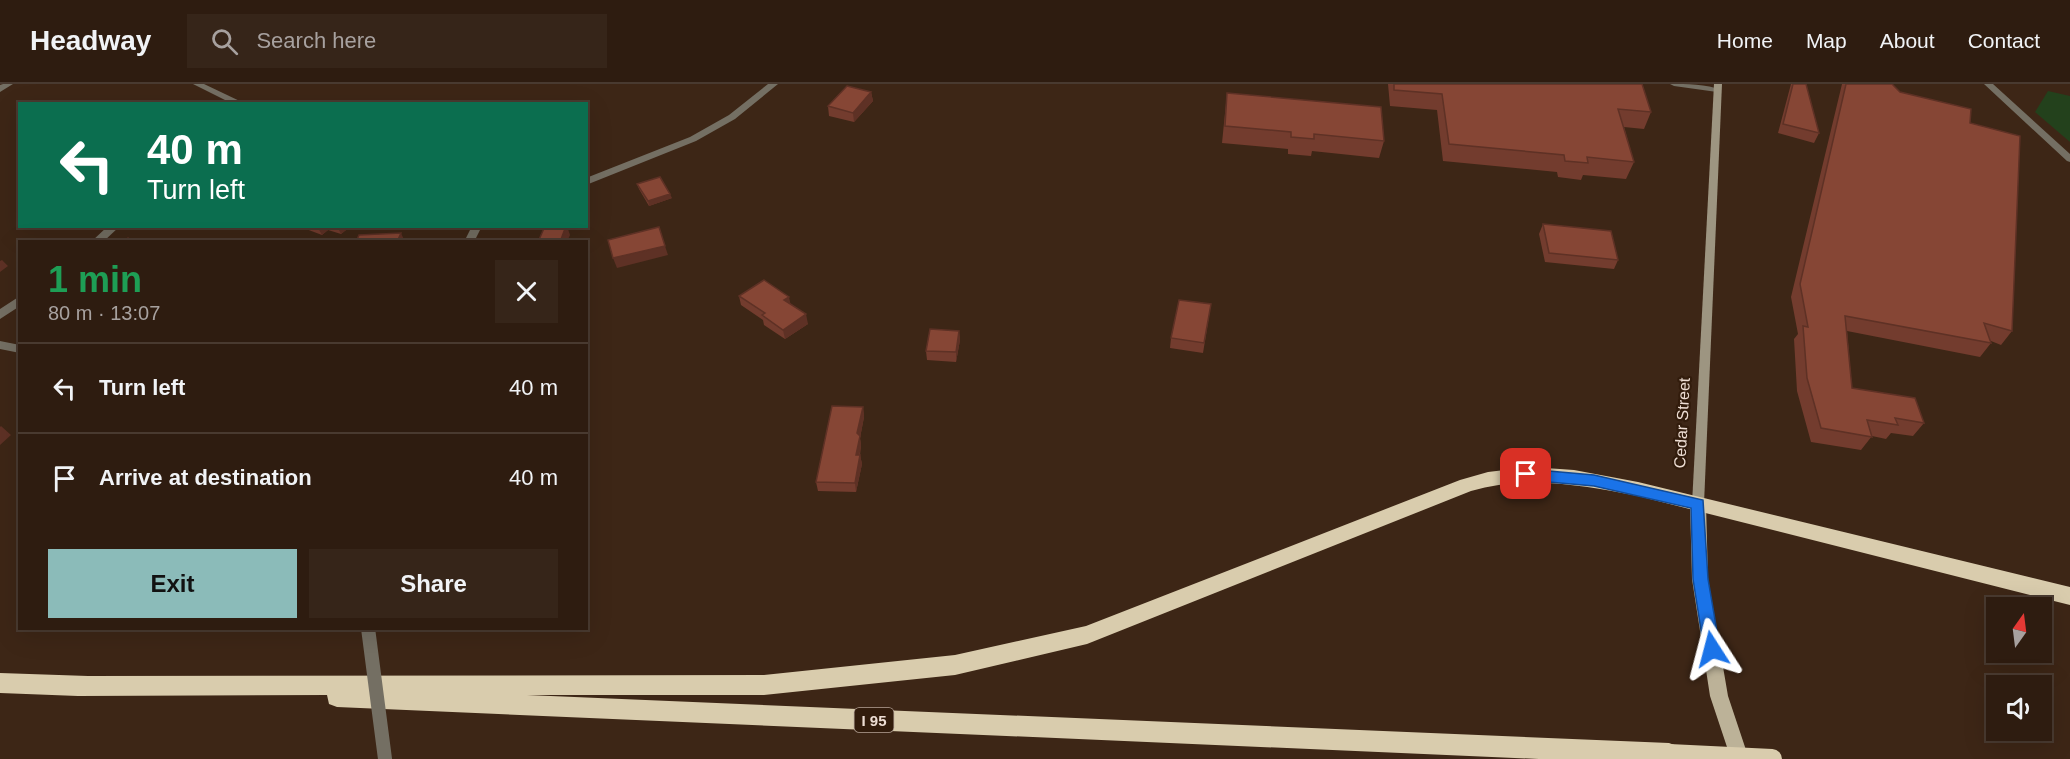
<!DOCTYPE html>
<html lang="en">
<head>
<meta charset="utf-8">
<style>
	:root { --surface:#2e1c10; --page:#362519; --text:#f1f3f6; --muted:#a7a19f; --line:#493a30; --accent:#8bbbb9 }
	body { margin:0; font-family:Arial,sans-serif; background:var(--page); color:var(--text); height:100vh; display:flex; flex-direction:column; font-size:22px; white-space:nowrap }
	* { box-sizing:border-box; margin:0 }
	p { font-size:20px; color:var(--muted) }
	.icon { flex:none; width:33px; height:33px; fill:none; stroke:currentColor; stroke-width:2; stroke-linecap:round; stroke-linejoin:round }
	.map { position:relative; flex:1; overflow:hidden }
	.drawer { position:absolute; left:18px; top:156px; width:570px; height:390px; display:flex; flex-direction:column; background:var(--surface); border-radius:0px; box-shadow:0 6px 24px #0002,0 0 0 2px var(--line) }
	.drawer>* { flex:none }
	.guide { position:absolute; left:18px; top:18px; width:570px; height:126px; border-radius:0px; box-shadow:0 6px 24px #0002,0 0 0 2px var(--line); background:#0b6e4f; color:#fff; overflow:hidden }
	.needle { width:39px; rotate:14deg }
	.tools { position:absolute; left:1986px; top:513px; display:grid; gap:12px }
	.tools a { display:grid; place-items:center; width:66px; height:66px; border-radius:0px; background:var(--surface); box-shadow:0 6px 24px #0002,0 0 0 2px var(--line); font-size:30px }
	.pin { position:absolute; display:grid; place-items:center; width:51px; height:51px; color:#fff; margin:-26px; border-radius:12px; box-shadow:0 3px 9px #0006 }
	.me { position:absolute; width:66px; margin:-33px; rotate:351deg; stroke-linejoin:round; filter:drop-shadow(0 0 4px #0008) }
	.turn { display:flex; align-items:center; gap:21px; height:126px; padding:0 30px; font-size:27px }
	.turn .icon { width:78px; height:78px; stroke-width:2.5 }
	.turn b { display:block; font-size:42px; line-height:51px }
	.round { display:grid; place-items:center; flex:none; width:63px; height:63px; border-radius:0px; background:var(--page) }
	.head { display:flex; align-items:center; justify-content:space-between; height:102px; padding:0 30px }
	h1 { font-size:36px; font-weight:700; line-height:45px; color:#1e9e55 }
	.cta { display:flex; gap:12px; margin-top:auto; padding:12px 30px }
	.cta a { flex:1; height:69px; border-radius:0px; background:var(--accent); color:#111; font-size:24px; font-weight:700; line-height:69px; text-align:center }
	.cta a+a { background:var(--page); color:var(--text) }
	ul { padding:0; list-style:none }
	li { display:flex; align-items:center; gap:18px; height:90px; padding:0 30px; border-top:2px solid var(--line) }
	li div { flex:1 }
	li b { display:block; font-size:22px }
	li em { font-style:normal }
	header { display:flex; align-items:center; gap:36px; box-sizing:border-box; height:84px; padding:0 30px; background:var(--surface); border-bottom:2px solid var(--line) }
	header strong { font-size:28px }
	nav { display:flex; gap:33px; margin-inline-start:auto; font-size:21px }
	.search { width:420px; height:54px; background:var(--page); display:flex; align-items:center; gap:15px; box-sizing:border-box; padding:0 21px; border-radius:0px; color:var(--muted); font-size:22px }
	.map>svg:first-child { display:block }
	.green { fill:#23411c }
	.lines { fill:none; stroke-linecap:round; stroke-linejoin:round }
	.service { fill:#746f63; fill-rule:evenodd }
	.minor { fill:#746f63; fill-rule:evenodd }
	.secondary { fill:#9d9581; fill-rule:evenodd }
	.primary { fill:#bcb298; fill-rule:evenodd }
	.motorway { fill:#d9ccad; fill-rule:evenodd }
	.minor-bridge { stroke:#746f63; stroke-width:14 }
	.motorway-bridge { stroke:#d9ccad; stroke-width:20 }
	.wall { fill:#733c2e }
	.shaded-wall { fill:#5e3125 }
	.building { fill:#864635; stroke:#5e3125; stroke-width:1.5 }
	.route { fill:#1a73e8; stroke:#114b97; stroke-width:1.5 }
	.labels { text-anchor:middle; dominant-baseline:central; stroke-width:4.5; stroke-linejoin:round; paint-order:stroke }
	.shield { fill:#321c0c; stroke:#b5a397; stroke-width:1.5 }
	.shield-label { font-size:15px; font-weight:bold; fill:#edddd3 }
	.street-label { font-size:16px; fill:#edddd3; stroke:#321c0c }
</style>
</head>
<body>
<header>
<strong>Headway</strong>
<div class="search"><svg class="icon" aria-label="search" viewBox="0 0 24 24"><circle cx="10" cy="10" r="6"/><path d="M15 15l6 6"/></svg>Search here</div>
<nav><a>Home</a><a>Map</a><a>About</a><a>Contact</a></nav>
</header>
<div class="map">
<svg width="2070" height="675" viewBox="0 0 2070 675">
	<rect width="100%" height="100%" fill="#3d2616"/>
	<path class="green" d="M2048,7L2070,12V58L2035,28Z"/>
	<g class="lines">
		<path class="service" d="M1670,0C1686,0 1707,0 1721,6L1717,8L1674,2Z"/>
		<path class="minor" d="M3,0H13L0,8V1Z
			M193,0H204L246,20H233Z
			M768,0H778L735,35L696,57L586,101V94L690,53L729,31Z
			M1984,0H1993L2070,70V78L2067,77Z
			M108,142H120L103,158H91Z
			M472,142H482L474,158H464Z
			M20,212V222L0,235V225Z
			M0,257L20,261V269L0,265Z"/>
		<path class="secondary" d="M1714,0H1722L1704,420L1703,424H1693L1692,420Z"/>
		<path class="primary" d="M1698,414L1704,416L1706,420L1708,495L1728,612L1749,675H1731L1710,612L1692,495L1690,420L1692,416Z"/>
		<path class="motorway" d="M1531,383L1574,386L1638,398L2070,503V521L1638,412C1582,401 1527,391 1471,407L1087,560L955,591L764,611H527L1669,659L1677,662L1680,670L1678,675H1539L337,623L329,620L327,611L78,612L0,609V589L88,592L764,591L955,571L1086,542L1460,396L1488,388Z"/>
		<path class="minor-bridge" d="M368,544L385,675"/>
		<path class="motorway-bridge" d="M1669,670L1772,675"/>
	</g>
	<path class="wall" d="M1388,0H1642L1651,28L1644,45L1624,43L1634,78L1626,95L1583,91L1581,96L1558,93L1557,88L1443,77L1437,26L1390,22Z
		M1791,0H1806L1819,49L1814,59L1778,49Z
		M1842,0H1892L1900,8L1970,39L2012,247L2001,261L1991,257V259L1980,273L1847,247L1852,304L1924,339L1913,352L1891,349L1886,355L1872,352L1861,366L1811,358L1797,307L1794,255L1798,250L1791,213Z
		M871,8L873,17L854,38L829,32L828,22Z
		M1227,9L1384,57L1379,74L1312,67L1311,72L1288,70V65L1222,59Z
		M637,100L672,114L649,122L639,105Z
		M1543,140L1618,176L1614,185L1545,178L1539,150Z
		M298,142H351L341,150L328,146L322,151Z
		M739,212L791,221L808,240L785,255L764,241L763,236L741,221Z
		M1211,220L1203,269L1170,264L1171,254Z
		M959,247L960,256L956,278L927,276L926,267Z
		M863,323L864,333L860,354L861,361L860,371L862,380L856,408L818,407L816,398Z"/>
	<path class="shaded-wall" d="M871,8L873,17L854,38L853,29Z
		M670,110L672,114L649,122L648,117Z
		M317,142H326L328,146L322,151Z
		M337,142H351L341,150Z
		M566,142H567L570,151L567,158H560Z
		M401,149L405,158H397Z
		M665,162L668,171L617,184L613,174Z
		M2,176L8,182L0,188V177Z
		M789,213L791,222L784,216Z
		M806,230L808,240L785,255L783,246Z
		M959,247L960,256L956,278V268Z
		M863,323L864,333L860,354L861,361L858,380L856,371L857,349Z
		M1,342L11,351L0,361V343Z
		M860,371L862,380L856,408L855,399Z"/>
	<path class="building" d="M1394,0H1642L1651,28L1618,25L1634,78L1587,73L1588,79L1565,77L1564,71L1449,60L1442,10L1394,6Z
		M1793,0H1806L1819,49L1783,40Z
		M1846,0H1892L1900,8L1971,25L1970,39L2020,52L2012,247L1984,239L1991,259L1845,232L1852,304L1915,314L1924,339L1895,334L1898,341L1867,336L1872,353L1821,344L1807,294L1803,242L1808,243L1800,200Z
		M847,2L871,8L853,29L828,22Z
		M1227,9L1381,23L1384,57L1314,50V55L1291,53V48L1225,42Z
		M660,93L670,110L648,117L637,100Z
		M1543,140L1611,147L1618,176L1549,169Z
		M545,142H566L560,158H538Z
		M659,143L665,162L613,174L608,156Z
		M401,149L397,158H356L359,151Z
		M128,154L131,158H123Z
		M764,196L789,213L784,216L806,230L783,246L762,231L765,229L739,212Z
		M1179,216L1211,220L1204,259L1171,254Z
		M930,245L959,247L956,268L926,267Z
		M832,322L863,323L857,349L860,352L856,371H860L855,399L816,398Z"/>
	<path class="route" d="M1526,385L1594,391L1703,416L1708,495L1720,565L1717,570H1706L1704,565L1693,495L1691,424L1594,402L1526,396L1519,390Z"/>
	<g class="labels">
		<rect class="shield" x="854.5" y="624" width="39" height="24" rx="4.5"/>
		<g class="shield-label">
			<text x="874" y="636">I 95</text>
		</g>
		<g class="street-label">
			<text transform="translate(1682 339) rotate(-87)">Cedar Street</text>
		</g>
	</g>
</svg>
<div class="tools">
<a><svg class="needle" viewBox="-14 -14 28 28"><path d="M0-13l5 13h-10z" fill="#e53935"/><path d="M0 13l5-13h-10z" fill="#a7a19f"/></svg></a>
<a><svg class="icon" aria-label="sound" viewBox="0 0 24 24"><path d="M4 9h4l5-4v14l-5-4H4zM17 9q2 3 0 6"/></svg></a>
</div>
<div class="pin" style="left:1526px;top:390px;background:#d93025"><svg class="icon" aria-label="arrive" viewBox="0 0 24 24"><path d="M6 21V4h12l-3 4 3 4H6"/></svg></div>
<svg class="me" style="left:1712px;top:565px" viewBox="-20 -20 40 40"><path d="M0-17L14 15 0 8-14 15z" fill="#1a73e8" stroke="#fff" stroke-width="4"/></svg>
<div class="guide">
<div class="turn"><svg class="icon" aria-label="left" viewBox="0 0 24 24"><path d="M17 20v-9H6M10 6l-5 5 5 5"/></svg><div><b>40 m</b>Turn left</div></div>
</div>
<section class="drawer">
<div class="head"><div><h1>1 min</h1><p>80 m · 13:07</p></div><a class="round"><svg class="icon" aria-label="close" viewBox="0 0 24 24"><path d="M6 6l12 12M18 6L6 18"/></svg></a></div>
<ul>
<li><svg class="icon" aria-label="left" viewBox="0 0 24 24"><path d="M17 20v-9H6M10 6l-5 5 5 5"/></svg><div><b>Turn left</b></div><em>40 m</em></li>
<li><svg class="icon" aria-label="arrive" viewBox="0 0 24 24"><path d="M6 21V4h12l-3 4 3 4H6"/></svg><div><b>Arrive at destination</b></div><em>40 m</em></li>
</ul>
<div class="cta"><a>Exit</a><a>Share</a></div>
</section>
</div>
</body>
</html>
